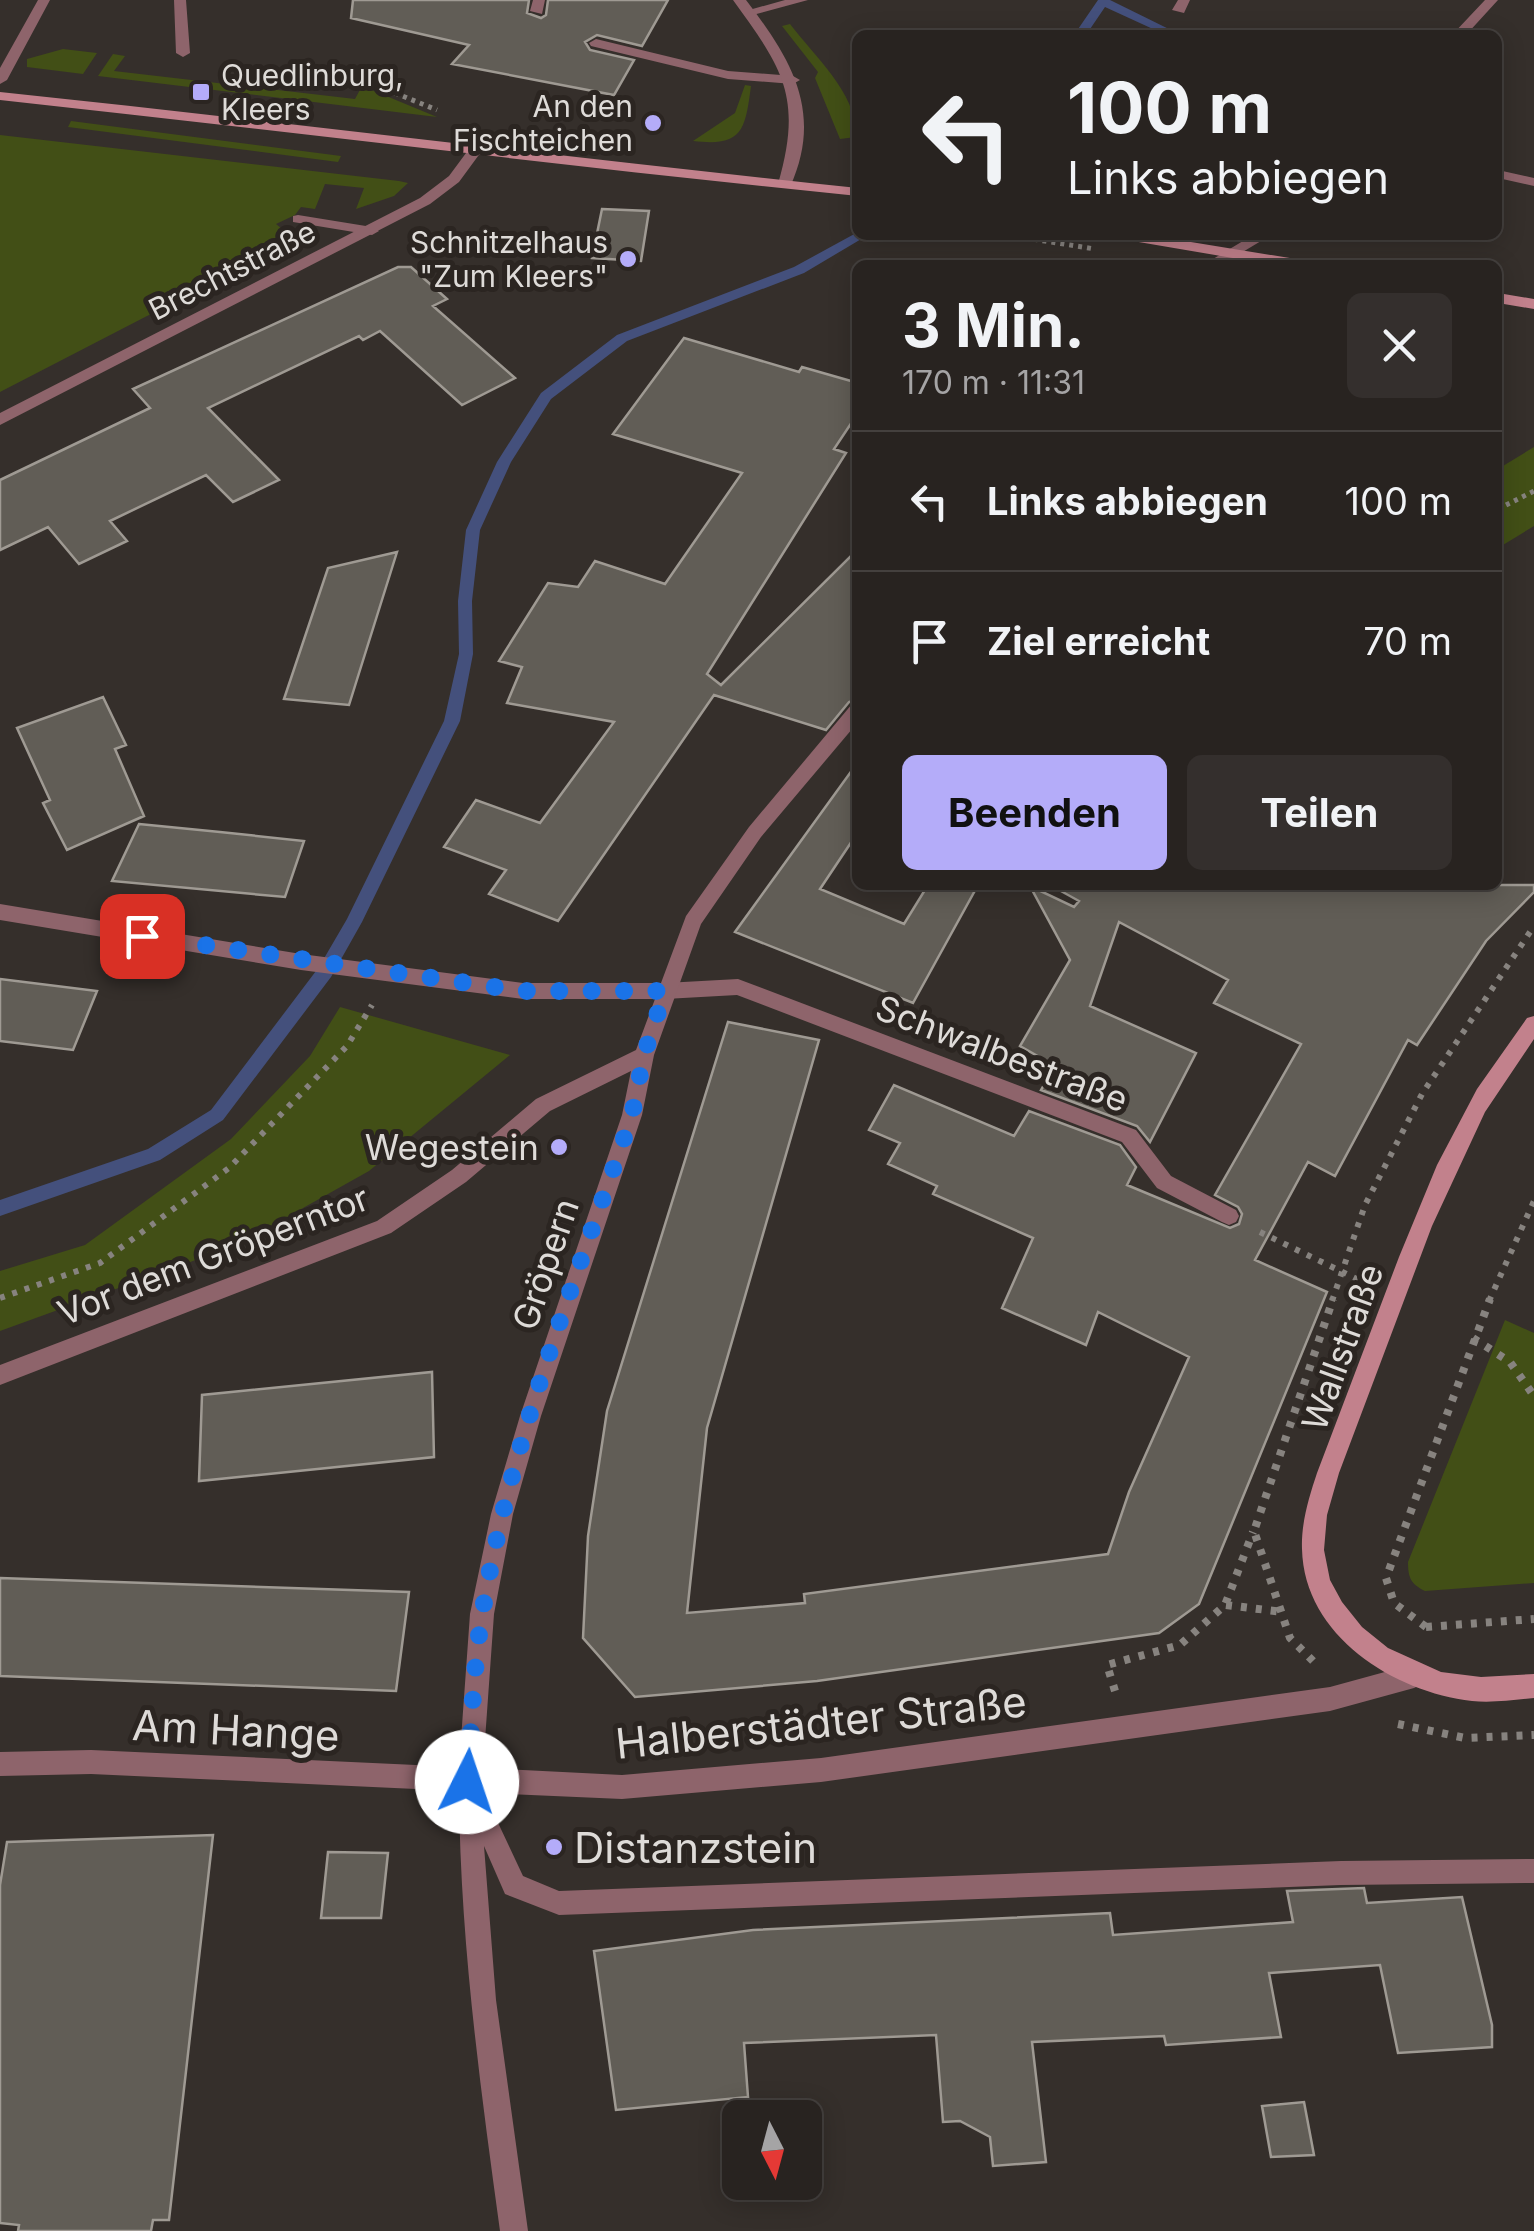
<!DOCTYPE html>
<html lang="de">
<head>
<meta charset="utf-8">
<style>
	:root { --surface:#282320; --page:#342f2d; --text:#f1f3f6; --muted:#a5a4a5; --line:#44403e; --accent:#b4acf9 }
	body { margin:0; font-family:Inter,sans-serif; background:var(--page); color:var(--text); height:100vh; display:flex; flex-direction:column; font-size:38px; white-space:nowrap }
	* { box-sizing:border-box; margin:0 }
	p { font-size:32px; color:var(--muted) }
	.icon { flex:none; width:55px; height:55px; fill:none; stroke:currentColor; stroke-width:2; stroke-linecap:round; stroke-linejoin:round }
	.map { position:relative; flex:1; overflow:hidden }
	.sheet { position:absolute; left:852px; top:260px; width:650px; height:630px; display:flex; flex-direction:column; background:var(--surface); border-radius:15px; box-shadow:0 5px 25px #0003,0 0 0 2px var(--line) }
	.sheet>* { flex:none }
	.hud { position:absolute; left:852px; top:30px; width:650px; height:210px; border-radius:15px; box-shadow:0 5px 25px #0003,0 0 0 2px var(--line); background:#282320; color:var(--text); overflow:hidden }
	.needle { width:65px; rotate:174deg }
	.buttons { position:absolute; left:722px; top:2100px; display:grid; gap:20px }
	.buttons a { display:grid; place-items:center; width:100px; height:100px; border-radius:15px; background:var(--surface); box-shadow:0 5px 25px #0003,0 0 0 2px var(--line); font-size:50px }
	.pin { position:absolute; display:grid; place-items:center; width:85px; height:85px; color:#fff; margin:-42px; border-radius:20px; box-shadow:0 5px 15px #0006 }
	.me { position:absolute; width:110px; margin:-55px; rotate:4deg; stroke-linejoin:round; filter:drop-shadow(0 0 8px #0008) }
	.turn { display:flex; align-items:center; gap:35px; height:210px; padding:0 50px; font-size:45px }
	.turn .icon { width:130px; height:130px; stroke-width:2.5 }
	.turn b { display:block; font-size:70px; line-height:85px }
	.round { display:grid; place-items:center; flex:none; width:105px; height:105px; border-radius:15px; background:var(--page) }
	.head { display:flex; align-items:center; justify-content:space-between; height:170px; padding:0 50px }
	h1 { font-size:60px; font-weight:700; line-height:75px }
	.action { display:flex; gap:20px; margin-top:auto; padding:20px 50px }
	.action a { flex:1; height:115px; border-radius:15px; background:var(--accent); color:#111; font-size:40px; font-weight:700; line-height:115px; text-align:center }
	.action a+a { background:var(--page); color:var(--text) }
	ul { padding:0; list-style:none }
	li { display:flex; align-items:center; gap:30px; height:140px; padding:0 50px; border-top:2px solid var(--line) }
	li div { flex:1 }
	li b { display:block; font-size:38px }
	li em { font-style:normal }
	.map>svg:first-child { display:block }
	.green { fill:#424f16 }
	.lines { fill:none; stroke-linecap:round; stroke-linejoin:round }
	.stream { fill:#44507c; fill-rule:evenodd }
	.building { fill:#615d56; stroke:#9f9a93; stroke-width:2.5 }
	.path-far2 { stroke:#87837f; stroke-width:5; stroke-dasharray:4 5; stroke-linecap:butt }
	.path-far1 { stroke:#87837f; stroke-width:6; stroke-dasharray:5 8; stroke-linecap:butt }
	.path { stroke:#87837f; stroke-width:8; stroke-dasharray:6 9; stroke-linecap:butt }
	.lane { fill:#8e646b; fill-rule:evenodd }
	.street { fill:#8e646b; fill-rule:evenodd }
	.secondary { fill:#c2818c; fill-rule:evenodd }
	.route { stroke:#1a73e8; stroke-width:18; stroke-dasharray:0 32.4 }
	.poi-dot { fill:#b4acf9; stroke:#2b2521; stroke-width:4 }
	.labels { text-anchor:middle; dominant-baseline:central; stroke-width:10; stroke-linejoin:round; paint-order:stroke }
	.far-poi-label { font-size:30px; fill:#dedbd8; stroke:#2b2521; text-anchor:end }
	.far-street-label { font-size:30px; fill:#dedbd8; stroke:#2b2521 }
	.street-label { font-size:35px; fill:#dedbd8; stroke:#2b2521 }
	.poi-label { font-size:35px; fill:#dedbd8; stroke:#2b2521; text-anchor:end }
	.near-street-label { font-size:42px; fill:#dedbd8; stroke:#2b2521 }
	.near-poi-label { font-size:42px; fill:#dedbd8; stroke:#2b2521; text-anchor:start }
</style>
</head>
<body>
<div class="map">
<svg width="1534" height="2231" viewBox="0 0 1534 2231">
	<rect width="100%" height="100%" fill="#352f2b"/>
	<path class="green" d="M790,24C815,57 858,94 856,137L840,139L815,78L818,72L782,26Z
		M63,49L97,53L83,74L27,67V59Z
		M113,54L125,56L114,71L355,99L362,86L437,117L98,76Z
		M745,85L751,86C745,130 743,147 693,141L735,113Z
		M71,121L341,156L338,162L68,127Z
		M0,135L399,181L408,183L394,196L356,209L364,188L325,184L315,209L301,207L295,215L276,224L302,245L147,316L0,392Z
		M1534,447V526L1498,548V469Z
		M340,1007L510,1055L369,1171L237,1245L0,1331V1271L85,1245L231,1139L310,1056Z
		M1505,1320L1534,1333V1583L1425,1591C1411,1584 1408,1578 1408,1562Z"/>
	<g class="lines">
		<path class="stream" d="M1098,0H1110L1181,35H1166L1105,7L1086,35H1074Z
			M858,232V235H868L804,273L627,341L551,399L511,462L480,530L472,601L473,654L460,721L362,922L331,977L223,1120L160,1160L0,1216V1200L148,1149L211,1110L319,967L347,919L444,721L459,654L458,601L466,530L497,462L541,393L617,335L794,267Z"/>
	</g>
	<path class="building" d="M353,0H529L527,13L541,18L546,15L548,0H668L642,46L597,35L585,42L590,50L634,60L614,95L452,64L469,45L351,18Z
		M602,209L649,211L641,261L592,258Z
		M398,267H411L447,299L433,306L515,378L462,405L380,331L363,340L359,336L208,408L279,480L233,502L206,475L110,521L127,541L79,564L48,527L0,550V480L150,408L133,389Z
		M684,338L799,372L802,367L858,383V413L834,449L846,453L707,674L721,685L858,549V699L849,702L826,730L714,695L558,921L489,894L506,870L444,847L476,800L540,823L614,722L507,703L522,667L499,661L548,583L578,587L595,561L665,584L742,473L613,434Z
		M397,552L349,705L284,699L328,568Z
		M103,697L126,745L115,749L144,816L67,850L43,803L50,800L17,728Z
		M858,762V832L820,889L904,924L928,885H978L913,1003L735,932Z
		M139,824L220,832L304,841L285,897L112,881Z
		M1050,885H1534V892L1486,941L1417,1045L1408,1040L1335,1176L1308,1162L1255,1260L1327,1292L1199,1604L1159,1633L817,1681L635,1697L583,1638L588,1536L607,1411L728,1022L819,1040L707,1428L687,1613L805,1603L804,1594L1108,1554L1129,1492L1189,1357L1098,1312L1086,1345L1002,1308L1033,1238L933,1194L937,1186L888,1164L900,1143L869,1130L894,1085L1014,1136L1029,1111L1120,1145L1136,1167L1127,1185L1230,1228L1239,1224L1242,1214L1238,1207L1215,1195L1301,1044L1214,1003L1228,980L1119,922L1090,1006L1196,1053L1150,1142L1137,1126L1041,1090L1055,1066L1020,1046L1070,960L1030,886L1074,907L1079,901Z
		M0,979L97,991L73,1050L0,1041Z
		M432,1372L434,1457L199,1481L202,1395Z
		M0,1578L409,1592L396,1691L0,1676Z
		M213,1835L169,2220H153L151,2231H18L19,2225L0,2223V1885L7,1842Z
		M328,1852L388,1853L381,1918H321Z
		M1364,1888L1367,1903L1462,1897L1492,2025V2047L1398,2053L1380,1965L1269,1973L1281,2037L1166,2045L1164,2036L1032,2042L1046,2162L993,2166L990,2137L960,2121L943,2122L936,2035L744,2043L748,2097L616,2110L594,1951L753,1930L1110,1913L1113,1935L1293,1922L1287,1891Z
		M1304,2102L1314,2155L1271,2157L1262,2106Z"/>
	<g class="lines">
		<path class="path-far2" d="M353,76L437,110
			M1007,235L1095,249
			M1498,509L1534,491"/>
		<path class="path-far1" d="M1260,1232L1361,1281
			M0,1298L100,1263L229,1168L347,1046L372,1005
			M1332,1301L1365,1205L1422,1094L1534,926
			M1489,1301L1534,1201"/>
		<path class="path" d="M1473,1338L1510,1362L1534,1396
			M1226,1605L1283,1612
			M1426,1627L1394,1603L1386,1578L1490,1299
			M1426,1627L1534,1619
			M1313,1661L1290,1638L1254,1531L1333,1299
			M1115,1691L1107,1665L1180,1645L1225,1605L1253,1532
			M1398,1724L1465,1738L1534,1735"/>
		<path class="lane" d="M38,0H50L7,80L0,84V68Z
			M174,0H186L190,53L183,57L176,53Z
			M533,0H545L542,14L530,11Z
			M785,0H808L749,16L742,12Z
			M596,39L728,71L793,76L800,80L793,84L728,79L591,46L589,43Z
			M298,215L372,227L379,231L372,235L293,222V216Z
			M738,979L1136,1130L1171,1176L1236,1210L1239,1216L1236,1222L1229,1225L1222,1222L1157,1188L1122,1142L737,995L665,999L658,997L655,991L658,985L665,983Z"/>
		<path class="street" d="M733,0H746C791,59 824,112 790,187L778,184C803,97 783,69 733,0Z
			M1178,0H1190L1184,13L1172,10Z
			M1485,0H1498L1466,35H1452Z
			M474,148L481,152L459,182L430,204L0,425V413L420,198L449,176L469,149Z
			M1498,170L1534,178V186L1498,178Z
			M1253,235H1271L1221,265H1203Z
			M858,703V722L761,837L701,924L654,1055L642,1115L541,1416L513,1514L494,1614L483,1768L622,1775L821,1758L1330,1687L1414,1664L1422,1668L1426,1676L1422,1684L1414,1688L1330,1711L821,1782L622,1799L484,1793L523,1876L559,1891L1341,1861L1534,1859V1883L1341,1885L559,1915L505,1894L484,1846L496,2000L528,2231H500C480,2085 460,1939 459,1791L91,1774L0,1776V1752L91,1750L459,1767L470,1614L491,1514L520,1416L622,1115L631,1071L550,1111L466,1182L391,1233L0,1385V1365L377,1221L452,1170L536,1099L636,1050L655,999H523L301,970L0,920V904L301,954L523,983H661L686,916L749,827L852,704Z"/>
		<path class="secondary" d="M0,92C286,122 571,158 858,188V196C571,167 286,131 0,100Z
			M1114,235H1148L1302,260L1309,265H1274L1121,239Z
			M1498,293L1534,299V309L1498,303Z
			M1534,1016V1039L1485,1112L1432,1226L1339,1473L1327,1515L1324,1550L1330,1580L1342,1602L1362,1627L1388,1648L1441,1672L1481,1677L1534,1674V1698C1514,1700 1492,1703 1472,1701C1394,1692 1304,1636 1302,1549C1301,1523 1309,1497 1317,1473L1399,1257L1437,1165L1477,1089L1527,1018Z"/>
	</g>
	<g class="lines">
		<path class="route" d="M142,936L523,991H665L644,1055L632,1115C577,1276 511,1440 483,1609C473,1666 472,1725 467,1782"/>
	</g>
	<g class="poi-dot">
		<rect x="191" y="82" width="20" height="20" rx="5"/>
		<circle cx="653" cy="123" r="10"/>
		<circle cx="628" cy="259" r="10"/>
		<circle cx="559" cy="1147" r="10"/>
		<circle cx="554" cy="1847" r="10"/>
	</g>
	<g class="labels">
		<g class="far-poi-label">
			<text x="221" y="75" text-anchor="start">Quedlinburg,<tspan x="221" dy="34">Kleers</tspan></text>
			<text x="633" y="106">An den<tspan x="633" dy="34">Fischteichen</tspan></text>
			<text x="608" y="242">Schnitzelhaus<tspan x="608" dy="34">"Zum Kleers"</tspan></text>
		</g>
		<g class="far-street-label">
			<text transform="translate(232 270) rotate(-27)">Brechtstraße</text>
		</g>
		<g class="street-label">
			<text transform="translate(1002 1053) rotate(21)">Schwalbestraße</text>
			<text transform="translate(213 1255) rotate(-21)">Vor dem Gröperntor</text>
			<text transform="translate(545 1264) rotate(-71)">Gröpern</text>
			<text transform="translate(1342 1347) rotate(-70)">Wallstraße</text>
		</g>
		<g class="poi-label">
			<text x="539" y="1147">Wegestein</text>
		</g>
		<g class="near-street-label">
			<text transform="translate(821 1722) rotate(-6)">Halberstädter Straße</text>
			<text transform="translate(236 1730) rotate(3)">Am Hange</text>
		</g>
		<g class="near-poi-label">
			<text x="574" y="1847">Distanzstein</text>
		</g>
	</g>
</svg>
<div class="buttons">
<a><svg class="needle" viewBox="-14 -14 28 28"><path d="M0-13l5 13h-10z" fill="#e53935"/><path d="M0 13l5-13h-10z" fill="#a5a4a5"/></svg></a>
</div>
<div class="pin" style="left:142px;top:936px;background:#d93025"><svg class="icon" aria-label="arrive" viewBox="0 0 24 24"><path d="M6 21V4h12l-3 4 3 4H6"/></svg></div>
<svg class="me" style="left:467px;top:1782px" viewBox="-20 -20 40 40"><circle r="19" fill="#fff"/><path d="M0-13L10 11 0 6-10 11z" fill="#1a73e8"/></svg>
<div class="hud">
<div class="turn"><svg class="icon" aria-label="left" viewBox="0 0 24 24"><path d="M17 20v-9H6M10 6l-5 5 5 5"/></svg><div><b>100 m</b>Links abbiegen</div></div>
</div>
<section class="sheet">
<div class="head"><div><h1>3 Min.</h1><p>170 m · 11:31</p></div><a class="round"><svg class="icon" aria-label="close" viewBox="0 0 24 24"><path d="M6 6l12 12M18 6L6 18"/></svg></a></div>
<ul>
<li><svg class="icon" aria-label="left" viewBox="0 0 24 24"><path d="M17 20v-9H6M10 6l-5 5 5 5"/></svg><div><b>Links abbiegen</b></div><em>100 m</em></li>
<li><svg class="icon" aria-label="arrive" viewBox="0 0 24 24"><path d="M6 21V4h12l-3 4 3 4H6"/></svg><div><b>Ziel erreicht</b></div><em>70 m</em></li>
</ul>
<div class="action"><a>Beenden</a><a>Teilen</a></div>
</section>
</div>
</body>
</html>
